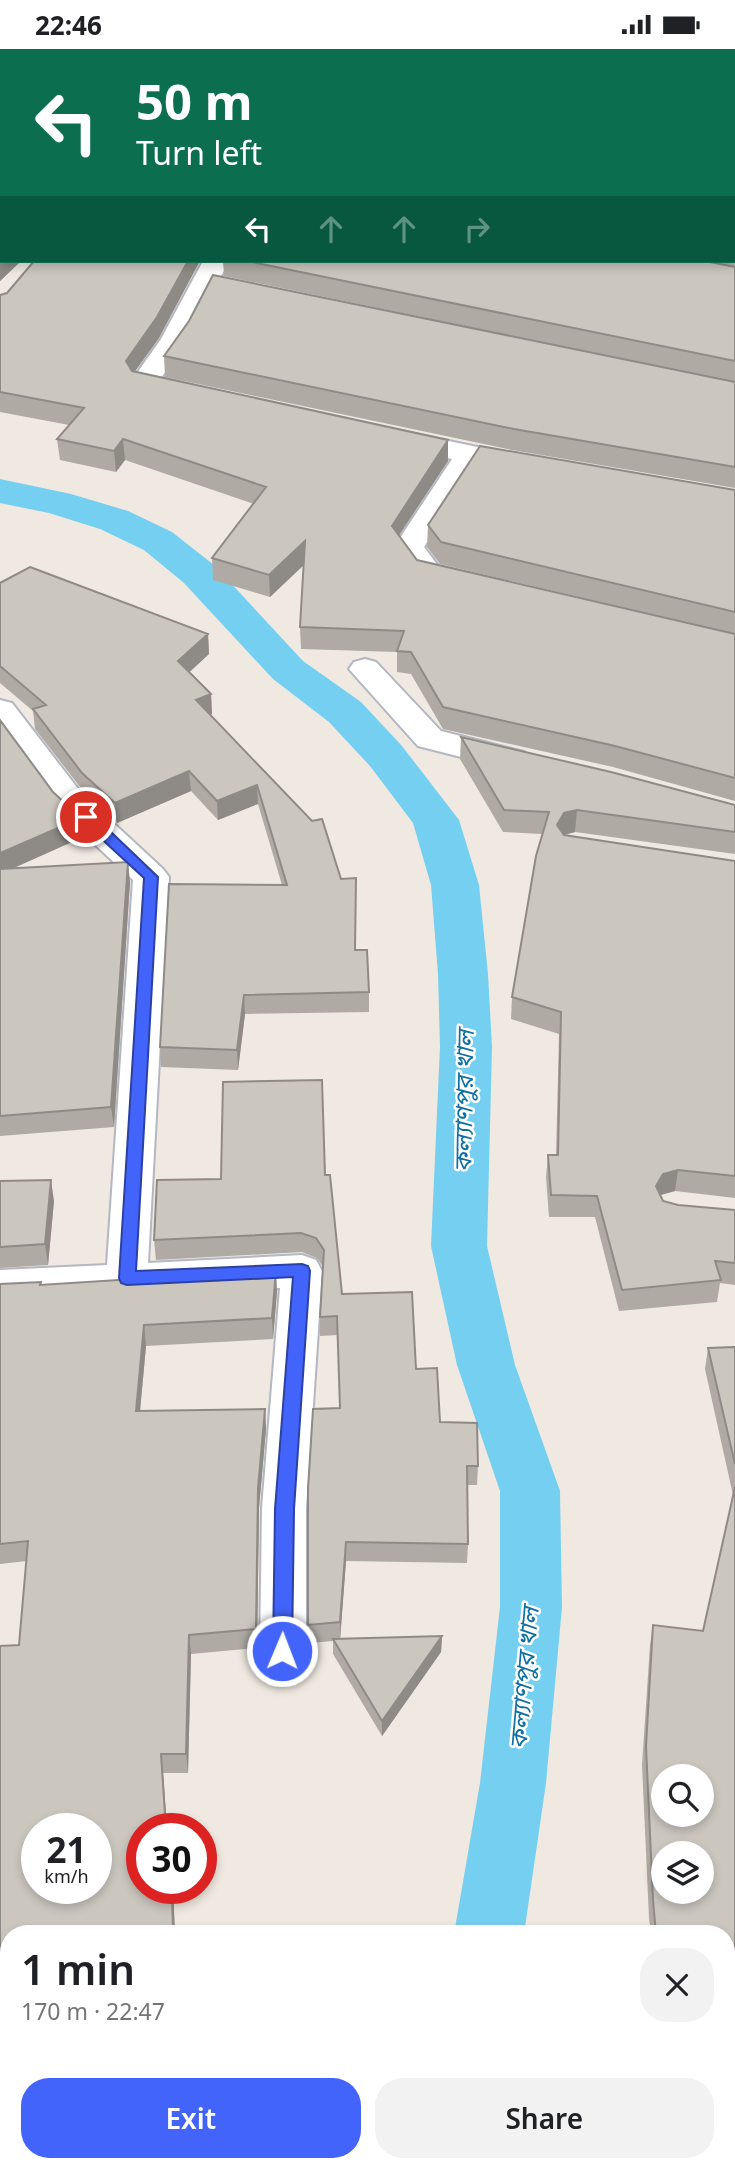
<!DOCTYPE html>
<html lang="en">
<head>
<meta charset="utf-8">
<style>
	:root { --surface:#fff; --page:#f2f2f2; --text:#202124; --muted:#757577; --accent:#4264fb }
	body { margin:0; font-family:"Noto Sans","Noto Sans Bengali",sans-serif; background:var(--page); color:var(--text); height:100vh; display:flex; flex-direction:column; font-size:26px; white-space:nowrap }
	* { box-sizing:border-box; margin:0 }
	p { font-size:23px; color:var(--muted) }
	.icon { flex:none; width:38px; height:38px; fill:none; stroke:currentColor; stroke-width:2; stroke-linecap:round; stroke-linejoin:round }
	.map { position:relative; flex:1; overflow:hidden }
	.details { position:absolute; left:0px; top:1876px; width:735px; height:247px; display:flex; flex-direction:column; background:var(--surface); border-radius:28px 28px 0 0; box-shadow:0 4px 10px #0003 }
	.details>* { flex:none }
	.banner { position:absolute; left:0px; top:0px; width:735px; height:214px; box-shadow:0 4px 10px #0003; background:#0b6e4f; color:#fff; overflow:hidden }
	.fabs { position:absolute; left:651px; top:1715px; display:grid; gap:14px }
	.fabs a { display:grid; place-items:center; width:63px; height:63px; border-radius:50%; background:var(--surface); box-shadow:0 4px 10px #0003; font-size:35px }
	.speed { position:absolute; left:21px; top:1764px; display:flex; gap:14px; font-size:35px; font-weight:700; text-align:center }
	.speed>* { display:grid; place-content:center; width:91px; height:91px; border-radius:50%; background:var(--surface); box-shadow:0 4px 10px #0003; line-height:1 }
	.speed small { font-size:18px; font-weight:400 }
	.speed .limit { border:10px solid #d22; background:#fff; color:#111 }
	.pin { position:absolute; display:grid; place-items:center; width:60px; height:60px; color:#fff; margin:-30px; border:4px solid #fff; border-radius:50%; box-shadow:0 2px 7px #0007 }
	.me { position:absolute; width:77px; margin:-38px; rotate:1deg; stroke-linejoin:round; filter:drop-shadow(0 0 5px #0008) }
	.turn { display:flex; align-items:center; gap:24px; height:147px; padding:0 21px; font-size:32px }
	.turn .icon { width:91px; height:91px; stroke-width:2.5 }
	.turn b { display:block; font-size:49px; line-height:60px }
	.lanes { display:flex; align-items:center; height:66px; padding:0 21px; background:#0003; justify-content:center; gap:35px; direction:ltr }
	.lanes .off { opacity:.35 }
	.round { display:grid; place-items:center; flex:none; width:74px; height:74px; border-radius:28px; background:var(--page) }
	.overview { display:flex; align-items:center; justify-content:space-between; height:119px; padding:0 21px }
	h1 { font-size:42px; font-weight:600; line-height:52px }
	.action { display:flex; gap:14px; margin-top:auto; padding:14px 21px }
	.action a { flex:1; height:80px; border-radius:28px; background:var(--accent); color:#fff; font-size:28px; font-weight:600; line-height:80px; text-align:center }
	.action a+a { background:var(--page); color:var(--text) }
	.status { display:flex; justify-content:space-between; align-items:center; height:49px; padding:0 35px; background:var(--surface); direction:ltr }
	.status svg { height:19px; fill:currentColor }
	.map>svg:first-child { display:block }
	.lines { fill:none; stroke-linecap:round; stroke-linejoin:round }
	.canal { fill:#75cff0; fill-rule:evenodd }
	.street-casing { stroke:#b4b7c1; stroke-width:4 }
	.street { fill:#fff; fill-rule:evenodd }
	.wall { fill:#afaba4 }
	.shaded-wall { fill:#8e8b86 }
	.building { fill:#cbc7bf; stroke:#8e8b86; stroke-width:2; fill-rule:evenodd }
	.route { fill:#4264fb; stroke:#2b41a3; stroke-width:2 }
	.labels { text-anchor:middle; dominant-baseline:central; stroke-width:5; stroke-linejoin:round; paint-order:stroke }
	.water-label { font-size:24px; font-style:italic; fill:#0d6fa3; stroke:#fff }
</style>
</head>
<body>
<div class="status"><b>22:46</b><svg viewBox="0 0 49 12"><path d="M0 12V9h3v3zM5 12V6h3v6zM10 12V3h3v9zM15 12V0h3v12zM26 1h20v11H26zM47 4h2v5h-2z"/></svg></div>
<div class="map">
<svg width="735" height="2122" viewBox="0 0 735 2122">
	<rect width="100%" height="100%" fill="#efe9e1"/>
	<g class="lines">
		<path class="canal" d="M0,430L71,445L128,462L172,483L214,516L303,612L361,653L402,697L459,771L479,836L488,925L492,998L487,1197L515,1316L560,1442L562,1558L546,1734L524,1885H454L480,1734L500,1558V1442L457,1316L431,1197L440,998L438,925L431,836L413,774L370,717L329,673L273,630L184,534L144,501L100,480L49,464L0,454Z
			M460,2114H534L535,2122H461Z"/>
		<defs>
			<path id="street" d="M203,212H229L188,291L161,329L194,337L198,343L194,349L184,351L134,340L130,334L161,290Z
				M396,381L526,408L536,411L540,417L536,423L526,426L477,416L424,498L439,518L475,526L479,533L475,540L464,542L417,530L394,498L452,410L386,396L382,390L386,384Z
				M365,610L376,613L441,682L524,703L529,710L524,717L512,721L418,697L349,620L354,613Z
				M0,651L12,654L82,745L163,820L169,828L148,1214L302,1206L316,1211L322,1222L306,1459V1603L299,1618L283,1624L267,1618L260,1603L262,1459L280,1239L0,1253V1221L107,1216L133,831L58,761L0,683Z
				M9,2094V2114H53L54,2122H0V2111Z"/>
		</defs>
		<use href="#street" class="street-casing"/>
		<use href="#street" class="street"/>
	</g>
	<path class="wall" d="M0,0H735V439L512,401L165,328L164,307L652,316L224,227L223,212H733V2H2V212H21L0,232Z
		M0,246L159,289L135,322L448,391V412L399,487L417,511L726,583L440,515L427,498L428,476L735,441V752L613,718L443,680L411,625L397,623V603L301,600L300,578L304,515L270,548L213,531L212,509L254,455L125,411L116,423L60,411L57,390L69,376L0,363Z
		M0,534L208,585L209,605L189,623L211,645L212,665L210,666L312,772L369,943V963L245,965L238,1021L161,1018L160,998L282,836L258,755L218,771L191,742L117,774L84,743L35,680L33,662L0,634Z
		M0,671L53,743L81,769L83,788L14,819L130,833L114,1078L0,1087Z
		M461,688L735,756V805L575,783L565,786L735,812V1149L675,1142L661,1146L663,1152L678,1156L735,1161V1236L720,1234L717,1253L619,1262L595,1168H549L546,1128L548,1106H556L559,985L511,970L512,948L542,785L503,783L460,710Z
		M325,1126L342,1245L416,1320L440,1373L478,1417L477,1436H467L468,1495L467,1514L346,1512L340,1590L442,1587L441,1603L382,1687L333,1605V1592L309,1594L308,1576L340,1359L338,1286L320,1287V1268L323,1218L317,1209L302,1203L156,1211L154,1191L221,1130Z
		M0,1132L54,1152L48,1216L0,1219Z
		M0,1235L277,1242L273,1290L146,1297L140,1362L265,1360L266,1380L259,1459L257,1599L191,1605L188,1724H163L167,1780H142V1839H173L175,1885H9V2078L0,2080V1597L19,1596L27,1512L0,1515Z
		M735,1298V2122H717L716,2114H726V1885H651L649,1869L642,1716L650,1596L653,1576L703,1582L733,1446L705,1320L708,1299Z"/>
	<path class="shaded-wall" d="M732,0H735V15H733V2H732Z
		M0,38H2V58H0Z
		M733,100H735V119H733Z
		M2,208V212H21L0,232V210Z
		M188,212H200L159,289L128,332L126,312Z
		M123,390L125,411L116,423L114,402Z
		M448,391V412L391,498L392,477Z
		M305,492L306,514L270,548L269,526Z
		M208,585L209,605L180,632L178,612Z
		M211,645L212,665L197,671L196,651Z
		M189,722L191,742L117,774L115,754Z
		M257,736L258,755L218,771L217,752Z
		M577,761L575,783L562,786L557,776L564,764Z
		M81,769L83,788L0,825V804Z
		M128,813L130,833L114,1078L111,1058Z
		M244,946L245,965L238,1021L237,1001Z
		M678,1121L675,1142L660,1146L656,1137L663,1125Z
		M51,1131L54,1152L48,1216L45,1195Z
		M276,1221L277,1242L273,1290L272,1269Z
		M144,1276L146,1297L138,1383L136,1362Z
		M265,1360L266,1380L259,1459L257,1599L256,1580L258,1439Z
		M346,1493V1512L340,1591V1573Z
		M189,1586L191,1605L188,1724L186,1705Z
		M442,1587L441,1603L382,1687V1672Z
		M161,1705L163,1724L167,1780H166Z
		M172,1839H173L175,1885H173Z"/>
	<path class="building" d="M2,0H732V2H2V39V38H0V1Z
		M733,12L735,13V100H733Z
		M2,54V208L0,210V55Z
		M733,115L735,116V197L733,196Z
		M34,212H188L157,268L126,312L132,322L448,391L392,477L417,511L735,585V729L615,697L443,658L411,603L397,602L404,582L300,578L305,492L269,526L212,509L266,438L123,390L114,402L57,390L84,359L0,343V246L7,244Z
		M247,212H705L735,218V312Z
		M213,226L735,333V418L514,380L164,307L189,272Z
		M480,397L735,441V563L441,493L428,476Z
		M30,518L208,585L178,612L211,645L196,651L312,772L322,770L341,830L356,829L355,901H367L369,943L244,946L237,1001L160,998L169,835L287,836L257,736L217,752L189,722L115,754L82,724L33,660L46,656L0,617V534Z
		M0,671L53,743L81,769L0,804Z
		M461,688L611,723L735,756V783L577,761L564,764L557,776L564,786L735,812V1127L678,1121L663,1125L656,1137L663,1152L678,1156L735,1161V1214L715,1212L721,1231L622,1241L597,1147L551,1146L548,1106H558L561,963L512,948L536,807L549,763L504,761Z
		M128,813L111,1058L0,1067V820Z
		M322,1031L325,1126H330L342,1245L412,1243L416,1320L437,1319L440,1373L477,1374L478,1417H467L468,1495L346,1493L340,1573L308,1576V1440L313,1360L340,1359L337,1267L320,1268L324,1201L316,1189L301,1184L154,1191L157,1131L221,1130L223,1033Z
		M51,1131L45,1195L0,1198V1132Z
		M276,1221L272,1269L144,1276L136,1362L265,1360L258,1439L256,1580L189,1586L186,1705H161L166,1780H142V1839H172L173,1885H9V2061L0,2063V1597L19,1596L28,1492L0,1495V1235L41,1233L40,1236ZM37,1780H96V1839H37Z
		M735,1298V1415L708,1299Z
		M735,1438V2113H726V1885H656L653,1851L646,1697L653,1576L703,1582ZM663,1727H702V1766H663ZM663,1804H702V1843H663Z
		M442,1587L382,1672L333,1590Z
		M202,2114H354V2122H203Z"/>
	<path class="route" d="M86,763L91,764L158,828L136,1222L302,1215L308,1217L310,1222L294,1460L292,1602L289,1608L282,1611L276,1608L273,1602L275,1460L293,1228L127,1236L121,1234L119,1229L144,829L81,771V764Z"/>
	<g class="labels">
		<g class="water-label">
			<text transform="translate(463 1052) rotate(-89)">কল্যাণপুর খাল</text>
			<text transform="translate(523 1629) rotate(-85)">কল্যাণপুর খাল</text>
		</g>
	</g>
</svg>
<div class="fabs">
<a><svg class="icon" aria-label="search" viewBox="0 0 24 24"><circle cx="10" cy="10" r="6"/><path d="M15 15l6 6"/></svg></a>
<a><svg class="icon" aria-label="layers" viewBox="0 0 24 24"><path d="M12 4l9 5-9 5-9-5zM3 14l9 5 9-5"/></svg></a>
</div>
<div class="speed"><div>21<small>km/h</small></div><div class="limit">30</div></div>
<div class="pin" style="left:86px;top:768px;background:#d93025"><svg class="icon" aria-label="arrive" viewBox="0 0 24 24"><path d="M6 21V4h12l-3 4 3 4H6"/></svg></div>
<svg class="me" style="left:282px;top:1602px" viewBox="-20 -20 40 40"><circle r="17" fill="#4264fb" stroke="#fff" stroke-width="3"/><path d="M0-11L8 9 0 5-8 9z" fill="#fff"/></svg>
<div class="banner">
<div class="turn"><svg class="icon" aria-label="left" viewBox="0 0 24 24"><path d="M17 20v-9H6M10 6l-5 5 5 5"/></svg><div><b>50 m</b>Turn left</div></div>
<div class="lanes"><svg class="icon" aria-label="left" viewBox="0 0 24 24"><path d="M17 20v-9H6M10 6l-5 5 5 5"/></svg><svg class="icon off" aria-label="ahead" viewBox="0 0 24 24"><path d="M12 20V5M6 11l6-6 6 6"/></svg><svg class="icon off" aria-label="ahead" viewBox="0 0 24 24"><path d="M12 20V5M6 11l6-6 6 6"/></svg><svg class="icon off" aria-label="right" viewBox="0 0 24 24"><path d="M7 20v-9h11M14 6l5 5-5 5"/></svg></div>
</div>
<section class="details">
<div class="overview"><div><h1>1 min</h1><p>170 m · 22:47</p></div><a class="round"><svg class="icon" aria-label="close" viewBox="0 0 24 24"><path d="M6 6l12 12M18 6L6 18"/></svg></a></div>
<div class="action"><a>Exit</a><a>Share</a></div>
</section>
</div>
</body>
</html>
